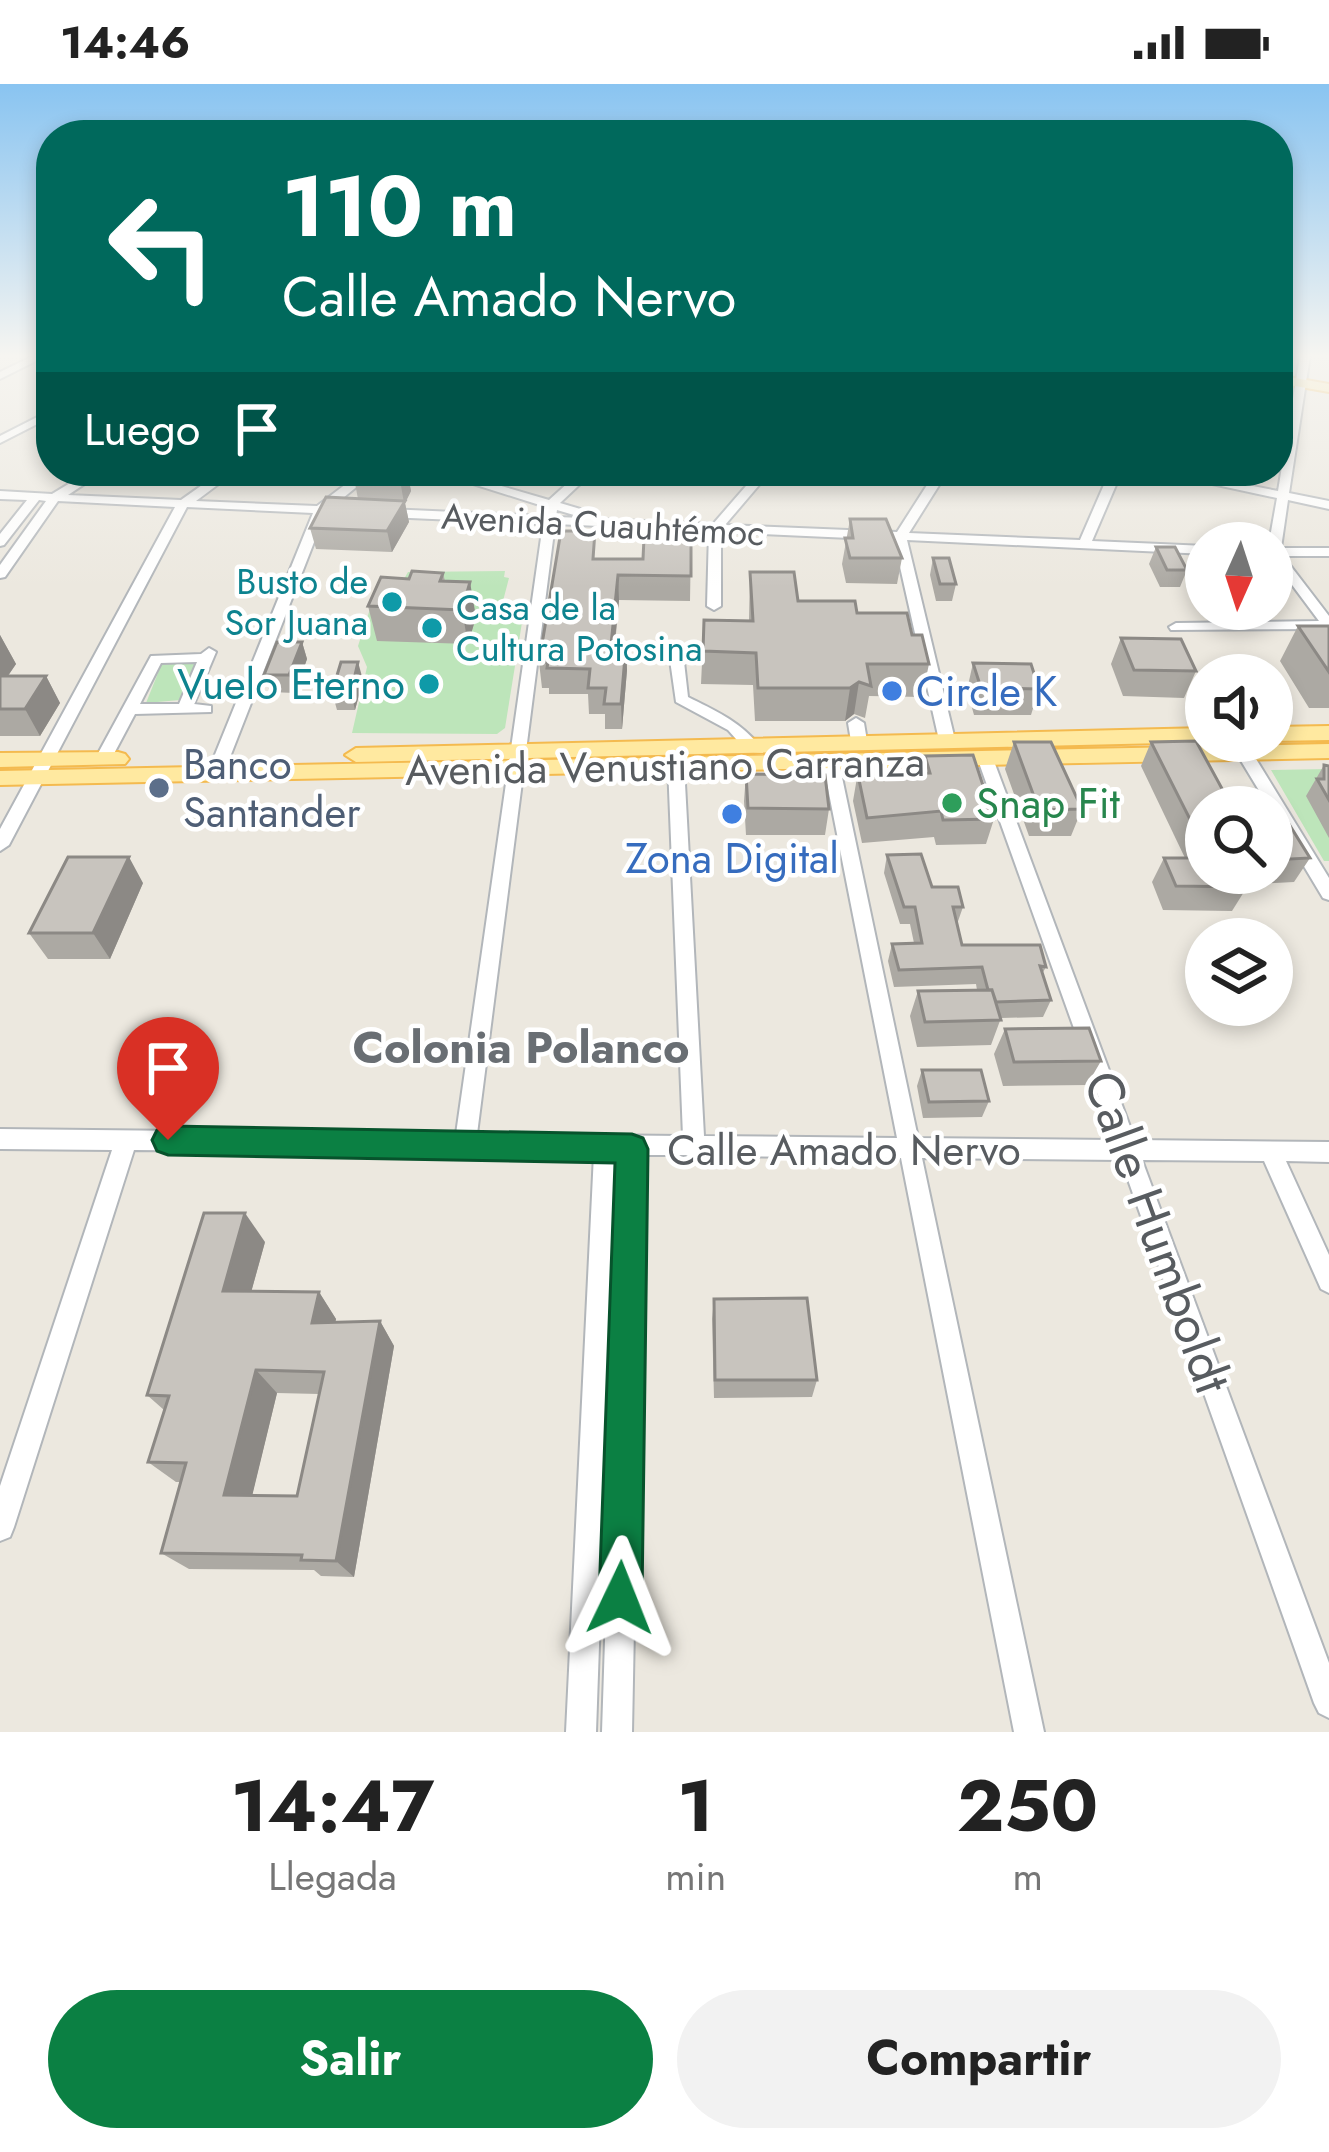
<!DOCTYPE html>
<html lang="es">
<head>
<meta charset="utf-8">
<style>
	:root { --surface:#fff; --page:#f2f2f2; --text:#222; --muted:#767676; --accent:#0b8043 }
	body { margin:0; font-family:Jost,sans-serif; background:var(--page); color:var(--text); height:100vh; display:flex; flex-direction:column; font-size:45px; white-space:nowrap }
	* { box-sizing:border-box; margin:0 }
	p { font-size:39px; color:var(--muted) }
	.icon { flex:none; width:66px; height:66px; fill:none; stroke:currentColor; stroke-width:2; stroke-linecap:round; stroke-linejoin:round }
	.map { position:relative; height:1648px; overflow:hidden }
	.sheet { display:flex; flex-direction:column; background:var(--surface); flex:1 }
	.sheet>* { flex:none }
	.top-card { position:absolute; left:36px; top:36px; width:1257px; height:366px; border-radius:48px; box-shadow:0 6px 18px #0003; background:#00695c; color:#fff; overflow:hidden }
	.needle { width:78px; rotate:183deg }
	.tools { position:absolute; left:1185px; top:438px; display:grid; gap:24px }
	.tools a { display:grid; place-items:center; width:108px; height:108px; border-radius:50%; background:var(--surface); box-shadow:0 6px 18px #0003; font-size:60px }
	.pin { position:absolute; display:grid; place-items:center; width:102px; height:102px; color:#fff; margin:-123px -51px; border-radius:50% 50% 50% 0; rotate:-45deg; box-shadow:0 0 12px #0007 }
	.pin .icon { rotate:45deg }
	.me { position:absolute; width:132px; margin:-66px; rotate:2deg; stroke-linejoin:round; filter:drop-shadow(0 0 9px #0008) }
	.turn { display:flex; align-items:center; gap:42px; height:252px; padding:0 48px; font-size:54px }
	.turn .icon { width:156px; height:156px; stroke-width:2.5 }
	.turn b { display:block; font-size:84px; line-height:102px }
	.then { display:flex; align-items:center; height:114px; padding:0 48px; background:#0003; gap:24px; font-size:45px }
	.eta { display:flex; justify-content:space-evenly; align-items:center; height:204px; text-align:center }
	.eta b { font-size:72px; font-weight:700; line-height:84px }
	.primary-button { display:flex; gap:24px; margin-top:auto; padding:24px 48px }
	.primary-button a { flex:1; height:138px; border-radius:72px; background:var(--accent); color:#fff; font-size:48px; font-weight:700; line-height:138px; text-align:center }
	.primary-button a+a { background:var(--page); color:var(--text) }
	.status { display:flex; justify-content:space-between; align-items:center; height:84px; padding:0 60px; background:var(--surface); direction:ltr }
	.status svg { height:33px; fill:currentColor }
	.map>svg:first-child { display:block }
	.green { fill:#bde5ba }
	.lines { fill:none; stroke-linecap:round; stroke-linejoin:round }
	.minor-casing { stroke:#b2b6ba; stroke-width:4 }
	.major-casing { stroke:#f4ba4f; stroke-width:4 }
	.minor { fill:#fff; fill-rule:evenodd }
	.major { fill:#ffe9a0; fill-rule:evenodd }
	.wall { fill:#aca9a3; fill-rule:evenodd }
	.shaded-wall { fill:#8c8985 }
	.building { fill:#c8c4be; stroke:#8c8985; stroke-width:3; fill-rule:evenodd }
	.route { fill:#0b8043; stroke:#07532c; stroke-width:3 }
	.culture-dot { fill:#0f9aa8; stroke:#fff; stroke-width:4.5 }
	.shop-dot { fill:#3f7fe0; stroke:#fff; stroke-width:4.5 }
	.service-dot { fill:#5c6f8a; stroke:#fff; stroke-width:4.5 }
	.leisure-dot { fill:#2e9e5b; stroke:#fff; stroke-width:4.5 }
	.labels { text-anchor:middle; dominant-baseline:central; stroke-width:9; stroke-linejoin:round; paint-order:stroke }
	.far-street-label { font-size:36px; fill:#585c60; stroke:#fff }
	.far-culture-label { font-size:36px; fill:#0d838f; stroke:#fff; text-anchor:end }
	.culture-label { font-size:42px; fill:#0d838f; stroke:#fff; text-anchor:end }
	.shop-label { font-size:42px; fill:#366cbe; stroke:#fff; text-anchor:start }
	.service-label { font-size:42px; fill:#4e5e75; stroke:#fff; text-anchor:start }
	.street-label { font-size:42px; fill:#585c60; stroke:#fff }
	.leisure-label { font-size:42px; fill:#27864d; stroke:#fff; text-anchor:start }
	.neighbourhood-label { font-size:45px; font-weight:bold; fill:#696e73; stroke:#fff }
	.near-street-label { font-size:51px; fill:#585c60; stroke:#fff }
</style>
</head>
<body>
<div class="status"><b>14:46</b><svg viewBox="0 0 49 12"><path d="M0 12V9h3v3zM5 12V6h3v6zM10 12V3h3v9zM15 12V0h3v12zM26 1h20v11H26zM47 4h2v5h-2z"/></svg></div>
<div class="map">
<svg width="1329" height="1648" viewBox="0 0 1329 1648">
	<rect width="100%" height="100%" fill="#ece8df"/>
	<path class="green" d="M505,487L504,493L509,494L503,517L524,526L505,644L497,650L352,649L367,583L358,562L380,494L404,495L408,488Z
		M188,576L198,580L180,616L146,619L162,579Z
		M1329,685V777H1324L1271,686Z"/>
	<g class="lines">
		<defs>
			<path id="minor" d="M33,272H46L0,295V288Z
				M1300,272H1310L1289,409L1329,417V425L1288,416L1281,464H1329V472H1283L1329,532V545L1171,546L1169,543L1176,539L1319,537L1272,474V459H1269L1277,414L1152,387H1176L1278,407Z
				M51,326V333L0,359V352Z
				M90,387H104L68,411L181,416L222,387H236L196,417L317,422L363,387H376L332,423L347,424V430H325L230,673L222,678L214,673L313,429L187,423L9,761L0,767V745L175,423L58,417L5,493L0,494V481L46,417L39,416L4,461L0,462V450L27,416L0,415V407L52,410Z
				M432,387H450L549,416L581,387H594L560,419L594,429V435L713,440L759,387H771L725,441L897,448L936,387H948L909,449L1080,456L1110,387H1122L1092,457L1206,462V470L907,456L955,656L947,661L939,656L894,456L721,448V522L714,526L707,522L709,447L555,440L477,1050L683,1052L668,681L676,676L684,681L704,1052L897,1054L823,679L831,674L839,679L918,1054L1114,1056L978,676L986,671L992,672L1135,1056L1329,1058V1078L1286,1077L1329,1171V1209L1321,1205L1264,1077L1142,1076L1329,1579V1634L1319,1629L1314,1619L1121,1076L922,1074L1044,1648H1014L901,1074L702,1072L694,1075L686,1071H643L632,1648H602L621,1071H616L596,1648H566L594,1070L134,1066L14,1443L10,1453L0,1457V1402L112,1066L0,1065V1045L456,1050L543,440L388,433L382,429L388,425L544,432L546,423ZM557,426L584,434L556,433Z
				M209,564L216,568L194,620L211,622V628L135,630L109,679H97L95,675L151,572L201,570ZM197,578L179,620H140L161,579Z
				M676,565L683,569L688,613C714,626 739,637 758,660L756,664H744L728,646L676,618L669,569Z
				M856,634L864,639L867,657L859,662L851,657L848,639Z
				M1229,657H1245L1329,794V816L1323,814L1272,729V723H1269Z"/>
			<path id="major" d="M1278,291L1329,300V308L1278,299Z
				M1329,642V656L1272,657V643Z
				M1206,644V658L356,678L345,671L356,664Z
				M1329,660V674L0,701V687Z
				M118,668L125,670L129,675L125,680L0,683V669Z"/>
		</defs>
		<use href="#minor" class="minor-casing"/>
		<use href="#major" class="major-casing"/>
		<use href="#minor" class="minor"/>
		<use href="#major" class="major"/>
	</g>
	<path class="wall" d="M407,387L411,407L405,419L409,438L392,468L316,465L310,444L358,415L354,394Z
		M850,435L902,474L897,500L846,499L842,480Z
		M691,455L690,517L619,516L615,561H626L627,586L622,645H605V630H589L588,610H549V604H542L539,578L596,475H643Z
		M1156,463L1187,486L1180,503H1160L1149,480Z
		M933,474L956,500L952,517H936L930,491Z
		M750,488L798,517L857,529L912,551L929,580L922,613L869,612L865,634L854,630L845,637H755L753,601L701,600L704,536L749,537Z
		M443,489L445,497L476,533L468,560L377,557L368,522L409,495Z
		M1298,542H1329V624H1309L1280,577Z
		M0,551L16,580L8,592H46L60,619L40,652H0Z
		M1121,554L1196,587L1184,614L1123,612L1111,580Z
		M302,558L307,575L295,609L270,608L264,591Z
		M973,579L1039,605L1031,631H974L967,606Z
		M363,596L355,626H337L332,608Z
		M1014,658L1082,725L1071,752H1029L1005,685Z
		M1151,658L1206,723V789L1247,803L1232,827L1163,826L1152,798L1164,774H1185L1141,682Z
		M925,672L994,735L986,760L936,761L934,753L862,759L853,717L860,676L886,690L921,689Z
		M1324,681L1329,682V754L1306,712Z
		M746,690L829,725L825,751H746L744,717Z
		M1272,733L1310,774L1294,798L1253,800L1248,789H1272Z
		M887,771L932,803L963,823L957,840L962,861L1046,883L1042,890L1051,916L1043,933L1001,934L991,961L917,963L910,932L918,907L977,906L976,900L894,903L888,877L892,860L914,859L910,840H900L884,789Z
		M143,799L110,875H48L29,849Z
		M1005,945L1101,977L1087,1001L1003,1002L994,970Z
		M922,986L989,1017L982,1033L923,1034L917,1002Z
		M265,1158L251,1208H319L336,1235L335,1238L380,1237L394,1262L354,1493L321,1492L314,1486L189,1485L161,1469L181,1398H176L148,1378L164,1326L147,1311ZM277,1309L319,1310L297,1412L252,1411Z
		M714,1215L817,1296L812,1313L714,1314L712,1235Z"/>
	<path class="shaded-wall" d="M404,387H407L411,407L405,419L409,438L392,468L387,447L404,419L400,396Z
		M618,491L619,516L612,586L611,561Z
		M470,498L476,533L468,560L462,526Z
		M0,551L16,580L0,603Z
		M302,558L307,575L295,609L289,591Z
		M626,561L627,586L622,645L621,620Z
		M358,578L363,596L355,626L351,608Z
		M46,592L60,619L40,652L25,625Z
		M859,598L854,630L845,637L850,604Z
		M129,773L143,799L110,875L93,849Z
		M245,1129L265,1158L244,1234L223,1207Z
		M319,1208L336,1235L330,1264L312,1239Z
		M380,1237L394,1262L354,1493L336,1477Z
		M256,1286L277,1309L248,1429L224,1411Z"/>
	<path class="building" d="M357,387H404L400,396L354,394Z
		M326,413L405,417L387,447L310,444Z
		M850,435H886L902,474H850L845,454H853Z
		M561,447H595L593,475H643L644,454L691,455V492L618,491L611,561H626L621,620H604L606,604H588L590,585L547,584L548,578H539Z
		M1156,463H1175L1187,486H1167Z
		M933,474H949L956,500H940Z
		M412,487L443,489L440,497L470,498L462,526L368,522L381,493L409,495Z
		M750,488H794L798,517H855L857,529H907L912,551H922L929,580H867L871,602L859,598L850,604H758L756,569L703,567L704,536L753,537Z
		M1298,542H1329V588Z
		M1121,554L1181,555L1196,587L1134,586Z
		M277,558H302L289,591H264Z
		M341,578H358L351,608H332Z
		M973,579L1031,580L1039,605L981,604Z
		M0,592H46L25,625H0Z
		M1196,657L1232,723H1206V767L1151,658Z
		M1014,658H1051L1082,725L1039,726Z
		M973,671L994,735L943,736L941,727L867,734L858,691H864L860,676L882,675L886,690L930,689L925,672Z
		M1324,681L1329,682V716L1317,695H1324Z
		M746,690L825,691L829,725L748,724Z
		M1284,732L1310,774L1272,776V733Z
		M921,770L932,803H958L963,823H953L962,861H1040L1046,883L1040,882L1051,916L996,918L992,906H988L982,883L899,886L892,860L922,859L915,823H904L887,771Z
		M68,773H129L93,849H29Z
		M1164,774H1206V789H1240L1247,803L1176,802Z
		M992,906L1001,936L925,938L918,907Z
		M1089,944L1101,977L1014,978L1005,945Z
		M922,986H981L989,1017L929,1018Z
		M204,1129H245L223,1207L319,1208L312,1239L380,1237L336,1477L301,1476L302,1471L161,1469L186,1379L148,1378L169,1312L147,1311ZM256,1286L324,1288L297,1412L224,1411Z
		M807,1214L817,1296H715L714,1215Z"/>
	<linearGradient id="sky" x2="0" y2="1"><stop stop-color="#89c4f1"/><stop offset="0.54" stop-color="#f6f5f1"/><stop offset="1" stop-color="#f6f5f1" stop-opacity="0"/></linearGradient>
	<rect width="1329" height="503" fill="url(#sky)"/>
	<path class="route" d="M168,1042L632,1050L643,1054L648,1065L642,1514L635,1529L620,1535L605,1529L599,1514L615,1079L168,1071L157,1067L152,1056L157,1046Z"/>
	<g class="culture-dot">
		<circle cx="392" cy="518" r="12"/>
		<circle cx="432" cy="544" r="12"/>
		<circle cx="429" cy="600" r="12"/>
	</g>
	<g class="shop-dot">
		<circle cx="892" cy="607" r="12"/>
		<circle cx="732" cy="730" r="12"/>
	</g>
	<circle class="service-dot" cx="159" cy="704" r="12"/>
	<circle class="leisure-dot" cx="952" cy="719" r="12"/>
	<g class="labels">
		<g class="far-street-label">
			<text transform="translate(603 440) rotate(3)">Avenida Cuauhtémoc</text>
		</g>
		<g class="far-culture-label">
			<text x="368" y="497">Busto de<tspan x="368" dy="41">Sor Juana</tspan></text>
			<text x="456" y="523" text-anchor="start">Casa de la<tspan x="456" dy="41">Cultura Potosina</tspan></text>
		</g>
		<g class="culture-label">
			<text x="405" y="600">Vuelo Eterno</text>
		</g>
		<g class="shop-label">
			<text x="916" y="607">Circle K</text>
			<text x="732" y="774" text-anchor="middle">Zona Digital</text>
		</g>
		<g class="service-label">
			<text x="183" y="680">Banco<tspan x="183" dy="48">Santander</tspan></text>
		</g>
		<g class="street-label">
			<text transform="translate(665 682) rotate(-1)">Avenida Venustiano Carranza</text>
			<text x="844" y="1066">Calle Amado Nervo</text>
		</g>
		<g class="leisure-label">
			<text x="976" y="719">Snap Fit</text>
		</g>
		<g class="neighbourhood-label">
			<text x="521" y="963">Colonia Polanco</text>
		</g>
		<g class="near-street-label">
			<text transform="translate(1158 1148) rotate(70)">Calle Humboldt</text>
		</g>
	</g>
</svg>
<div class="tools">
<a><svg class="needle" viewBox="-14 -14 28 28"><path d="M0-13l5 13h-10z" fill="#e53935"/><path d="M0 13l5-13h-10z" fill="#767676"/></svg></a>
<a><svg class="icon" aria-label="sound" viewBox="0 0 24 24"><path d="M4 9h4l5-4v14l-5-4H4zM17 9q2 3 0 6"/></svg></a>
<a><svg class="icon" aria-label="search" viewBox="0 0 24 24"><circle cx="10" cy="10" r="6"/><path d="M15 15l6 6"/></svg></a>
<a><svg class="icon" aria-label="layers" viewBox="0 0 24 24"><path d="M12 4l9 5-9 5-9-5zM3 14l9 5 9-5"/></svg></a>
</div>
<div class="pin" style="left:168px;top:1056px;background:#d93025"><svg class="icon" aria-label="arrive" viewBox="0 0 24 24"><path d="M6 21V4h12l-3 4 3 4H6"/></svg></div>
<svg class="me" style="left:620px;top:1514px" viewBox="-20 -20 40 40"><path d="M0-17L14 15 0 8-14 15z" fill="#0b8043" stroke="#fff" stroke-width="4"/></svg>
<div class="top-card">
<div class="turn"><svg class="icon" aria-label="left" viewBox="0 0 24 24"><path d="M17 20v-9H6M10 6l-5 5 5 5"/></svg><div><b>110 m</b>Calle Amado Nervo</div></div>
<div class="then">Luego<svg class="icon" aria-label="arrive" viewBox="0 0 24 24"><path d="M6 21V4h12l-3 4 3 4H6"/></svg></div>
</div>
</div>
<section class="sheet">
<div class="eta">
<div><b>14:47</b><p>Llegada</p></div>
<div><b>1</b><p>min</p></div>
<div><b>250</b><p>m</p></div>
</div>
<div class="primary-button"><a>Salir</a><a>Compartir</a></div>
</section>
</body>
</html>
